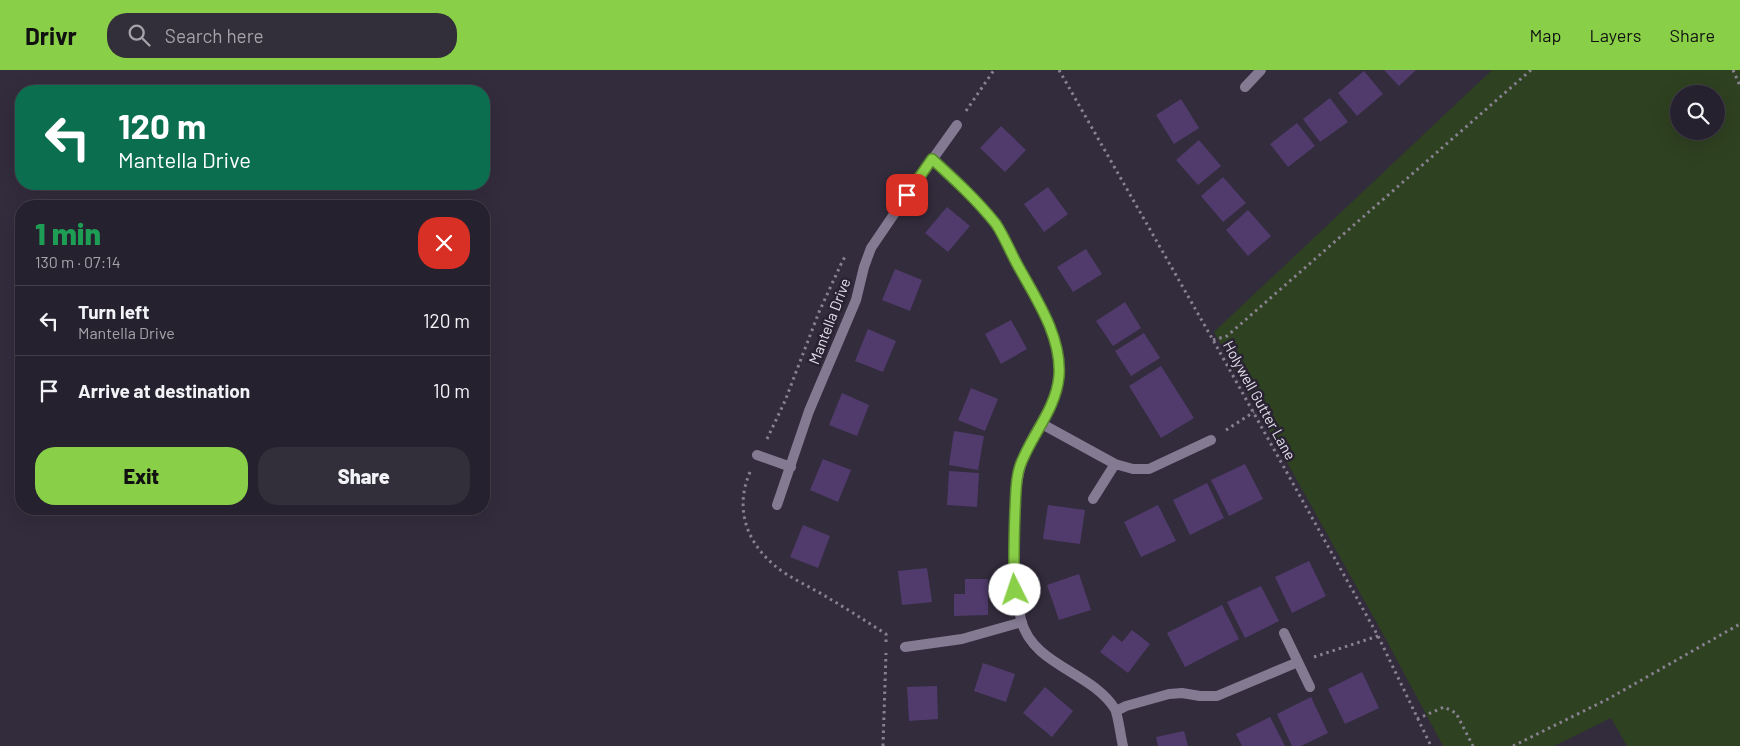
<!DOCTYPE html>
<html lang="en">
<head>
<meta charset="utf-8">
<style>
	:root { --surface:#26212e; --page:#322e3a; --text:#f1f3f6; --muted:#a4a3aa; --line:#423e4a; --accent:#89cf48 }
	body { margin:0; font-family:Barlow,sans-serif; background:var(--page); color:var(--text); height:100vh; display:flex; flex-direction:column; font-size:19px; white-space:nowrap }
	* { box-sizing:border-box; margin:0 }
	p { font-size:16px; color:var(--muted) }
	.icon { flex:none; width:28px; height:28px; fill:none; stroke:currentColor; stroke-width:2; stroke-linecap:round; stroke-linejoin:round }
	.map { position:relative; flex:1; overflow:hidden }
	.side { position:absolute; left:15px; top:130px; width:475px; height:315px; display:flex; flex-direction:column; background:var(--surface); border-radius:20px; box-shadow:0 5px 20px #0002,0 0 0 1px var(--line) }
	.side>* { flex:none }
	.guide { position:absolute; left:15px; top:15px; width:475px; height:105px; border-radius:20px; box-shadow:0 5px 20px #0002,0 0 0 1px var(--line); background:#0b6e4f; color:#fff; overflow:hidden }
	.buttons { position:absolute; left:1670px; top:15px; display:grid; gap:10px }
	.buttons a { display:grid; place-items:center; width:55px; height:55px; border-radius:50%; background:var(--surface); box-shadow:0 5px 20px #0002,0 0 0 1px var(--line); font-size:25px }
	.pin { position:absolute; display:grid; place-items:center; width:42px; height:42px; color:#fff; margin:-21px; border-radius:10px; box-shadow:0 2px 8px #0006 }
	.me { position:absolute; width:55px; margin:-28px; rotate:356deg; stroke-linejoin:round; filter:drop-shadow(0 0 4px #0008) }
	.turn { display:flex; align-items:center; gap:18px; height:105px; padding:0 20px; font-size:22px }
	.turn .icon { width:65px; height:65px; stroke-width:2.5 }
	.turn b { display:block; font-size:35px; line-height:42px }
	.round { display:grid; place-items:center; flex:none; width:52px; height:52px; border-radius:20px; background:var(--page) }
	.summary { display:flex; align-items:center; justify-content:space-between; height:85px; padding:0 20px }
	h1 { font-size:30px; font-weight:800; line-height:38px; color:#1e9e55 }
	.action { display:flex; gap:10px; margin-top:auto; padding:10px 20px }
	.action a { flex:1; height:58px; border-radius:20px; background:var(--accent); color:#111; font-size:20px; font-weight:800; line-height:58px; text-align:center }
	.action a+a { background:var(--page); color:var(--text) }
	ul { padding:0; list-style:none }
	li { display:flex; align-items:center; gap:15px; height:70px; padding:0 20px; border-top:1px solid var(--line) }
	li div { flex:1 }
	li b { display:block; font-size:19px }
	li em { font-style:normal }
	header { display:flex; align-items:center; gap:30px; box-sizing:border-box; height:70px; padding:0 25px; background:var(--accent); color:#111 }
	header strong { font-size:24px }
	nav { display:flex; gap:28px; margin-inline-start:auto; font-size:18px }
	.search { width:350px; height:45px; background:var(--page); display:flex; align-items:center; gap:12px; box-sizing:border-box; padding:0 18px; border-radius:20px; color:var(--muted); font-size:19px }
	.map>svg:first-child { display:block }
	.green { fill:#2e4120; fill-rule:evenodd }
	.building { fill:#503b6c }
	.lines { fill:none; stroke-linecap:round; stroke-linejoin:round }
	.path { stroke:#878190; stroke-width:3; stroke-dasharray:2.5 4; stroke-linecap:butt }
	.street { stroke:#847b93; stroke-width:10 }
	.route-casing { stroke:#59872f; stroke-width:12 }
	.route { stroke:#89cf48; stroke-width:9 }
	.labels { text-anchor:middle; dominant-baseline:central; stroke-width:5; stroke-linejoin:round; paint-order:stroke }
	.street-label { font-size:15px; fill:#e3dfeb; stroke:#292233 }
</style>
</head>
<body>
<header>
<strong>Drivr</strong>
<div class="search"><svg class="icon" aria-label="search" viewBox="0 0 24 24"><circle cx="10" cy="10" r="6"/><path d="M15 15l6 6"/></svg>Search here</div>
<nav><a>Map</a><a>Layers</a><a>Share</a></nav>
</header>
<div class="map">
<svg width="1740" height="676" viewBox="0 0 1740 676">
	<rect width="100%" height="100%" fill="#332c3d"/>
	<path class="green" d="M1492,0H1740V676H1627L1611,648L1554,676H1443L1383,564L1214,262ZM1679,24H1716V61H1679Z"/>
	<path class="building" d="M1384,0H1416L1399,16Z
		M1364,1L1383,24L1357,46L1338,23Z
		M1330,28L1348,52L1320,72L1303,49Z
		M1181,29L1199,58L1174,74L1156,45Z
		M1297,53L1315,76L1288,97L1270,74Z
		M1001,56L1026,80L1005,102L980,78Z
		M1199,70L1221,96L1198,115L1176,90Z
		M1223,107L1246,133L1223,152L1201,126Z
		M1048,117L1068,144L1044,162L1024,134Z
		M947,137L970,156L948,182L925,163Z
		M1248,140L1271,166L1248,186L1226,160Z
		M1086,179L1102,204L1073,222L1057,197Z
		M895,199L922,210L910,241L882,230Z
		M1125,232L1141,258L1113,276L1096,251Z
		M1011,250L1027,279L1001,294L985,264Z
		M868,259L896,271L883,302L855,291Z
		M1144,263L1160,288L1131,306L1115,281Z
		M1161,296L1194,348L1161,368L1129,316Z
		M971,318L998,329L985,361L958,350Z
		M842,323L869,335L857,366L829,355Z
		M954,361L984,366L978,400L949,395Z
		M823,389L851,400L838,432L810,420Z
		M1245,394L1263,429L1229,446L1211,410Z
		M949,401L979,403L977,437L947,435Z
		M1207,413L1224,448L1190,465L1173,430Z
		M1048,435L1085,440L1080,474L1043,469Z
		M1158,435L1176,471L1141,487L1124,452Z
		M803,455L830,466L818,498L790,487Z
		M1309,491L1326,526L1292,543L1275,507Z
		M927,498L932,532L902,535L898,501Z
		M1079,504L1091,540L1059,550L1047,515Z
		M965,509H988V545L954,546V524H965Z
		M1261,516L1279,551L1245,568L1227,532Z
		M1222,535L1239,569L1185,597L1167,563Z
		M1132,560L1150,574L1128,603L1100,582L1113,565L1122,572Z
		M983,593L1015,604L1006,632L974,621Z
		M1362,602L1379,638L1345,654L1328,619Z
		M937,616L938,649L909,651L907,617Z
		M1045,617L1073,641L1052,667L1023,643Z
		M1311,627L1328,663L1301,676H1292L1277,644Z
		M1270,647L1285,676H1242L1236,664Z
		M1184,661L1188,676H1158L1156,667Z"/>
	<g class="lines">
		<path class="path" d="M1059,0L1213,270L1378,566L1431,676
			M1733,0L1740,16
			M966,41L994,0
			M1213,270L1227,266L1531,0
			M1226,360L1254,342
			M767,369L785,331L819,242L842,192L846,185
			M750,402C735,437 745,470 774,495C789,508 813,518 830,529C849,540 867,552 886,564V572
			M1314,587L1378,566
			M1417,649L1444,637L1456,643L1473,676
			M883,676L886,583
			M1513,676L1608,629L1740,554"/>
		<path class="street" d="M1245,17L1261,0
			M932,89C954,109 977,130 996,154C1004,166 1010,181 1017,194C1035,227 1062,266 1059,306C1056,337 1037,355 1026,381C1016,404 1016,424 1015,448C1013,483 1013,515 1021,550C1033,596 1091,601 1115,639C1118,645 1121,668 1123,676
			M1042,354L1115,394L1133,399H1149L1211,370
			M757,385L791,397
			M1093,429L1115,394
			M777,435L809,341L856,230L864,197L871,178L907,125L957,55
			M1284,563L1310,617
			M905,577L962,569L1022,552
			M1116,641L1126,636L1169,624L1182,623L1200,626H1217L1298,592"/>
	</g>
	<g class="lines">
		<defs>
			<path id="route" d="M907,125L932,89C954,109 977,130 996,154C1004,166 1010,181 1017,194C1035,227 1062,266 1059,306C1056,340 1031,365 1020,396C1015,410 1016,425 1015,441C1014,467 1013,493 1015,520"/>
		</defs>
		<use href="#route" class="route-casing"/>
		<use href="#route" class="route"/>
	</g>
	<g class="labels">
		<g class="street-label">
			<text transform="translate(829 251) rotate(-69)">Mantella Drive</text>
			<text transform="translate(1260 330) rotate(61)">Holywell Gutter Lane</text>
		</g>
	</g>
</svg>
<div class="buttons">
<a><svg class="icon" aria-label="search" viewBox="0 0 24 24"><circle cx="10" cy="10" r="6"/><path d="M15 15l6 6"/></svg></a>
</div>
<div class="pin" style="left:907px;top:125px;background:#d93025"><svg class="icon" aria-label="arrive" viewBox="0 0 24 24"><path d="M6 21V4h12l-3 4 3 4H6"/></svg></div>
<svg class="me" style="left:1015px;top:520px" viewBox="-20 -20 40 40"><circle r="19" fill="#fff"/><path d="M0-13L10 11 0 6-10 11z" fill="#89cf48"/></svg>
<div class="guide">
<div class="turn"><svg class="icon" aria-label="left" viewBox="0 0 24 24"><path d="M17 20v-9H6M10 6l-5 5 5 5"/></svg><div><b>120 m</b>Mantella Drive</div></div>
</div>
<section class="side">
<div class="summary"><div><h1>1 min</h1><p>130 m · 07:14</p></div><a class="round" style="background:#d93025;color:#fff"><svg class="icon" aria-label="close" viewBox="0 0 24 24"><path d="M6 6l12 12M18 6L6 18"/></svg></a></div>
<ul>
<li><svg class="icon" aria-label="left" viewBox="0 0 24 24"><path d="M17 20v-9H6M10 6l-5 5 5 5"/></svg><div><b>Turn left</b><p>Mantella Drive</p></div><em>120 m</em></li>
<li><svg class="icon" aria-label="arrive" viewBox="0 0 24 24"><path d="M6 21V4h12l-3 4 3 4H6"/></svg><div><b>Arrive at destination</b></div><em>10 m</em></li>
</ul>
<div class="action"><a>Exit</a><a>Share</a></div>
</section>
</div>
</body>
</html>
